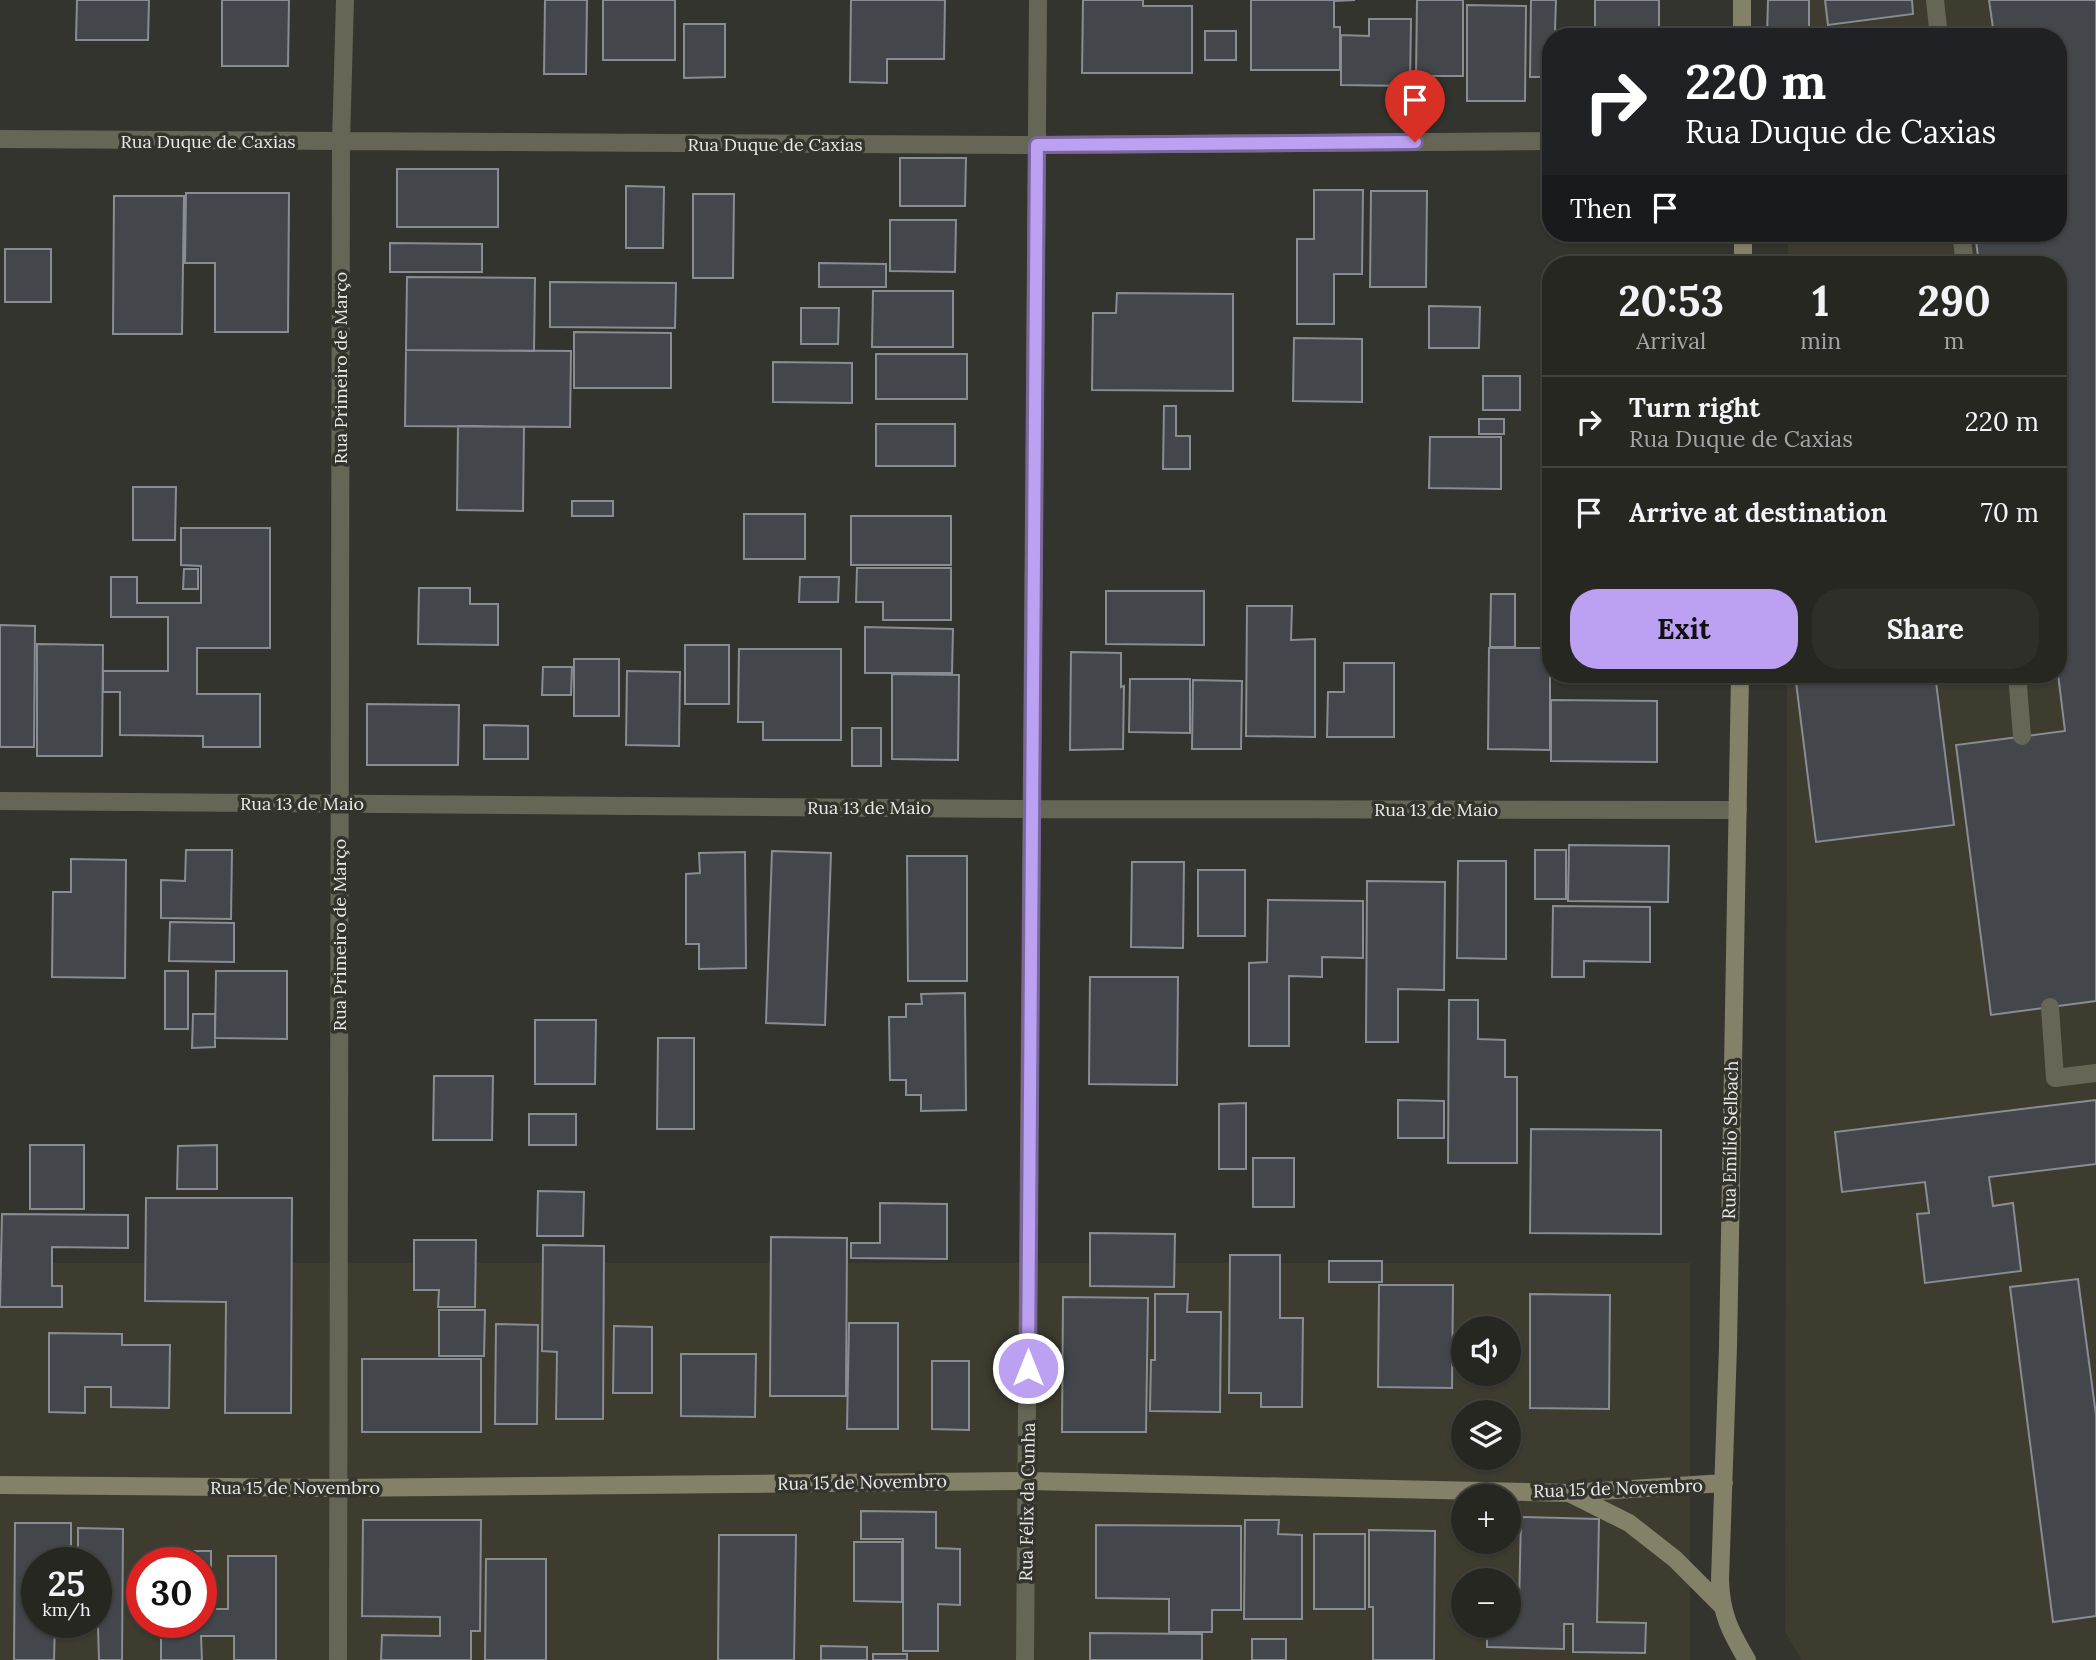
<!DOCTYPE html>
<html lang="en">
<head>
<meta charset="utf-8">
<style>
	:root { --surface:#272722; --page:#2f2f2a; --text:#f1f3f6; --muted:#a4a5a5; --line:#434440; --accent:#bca0f2 }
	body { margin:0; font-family:Lora,serif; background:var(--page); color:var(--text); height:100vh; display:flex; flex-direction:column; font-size:26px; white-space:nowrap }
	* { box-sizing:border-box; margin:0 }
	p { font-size:23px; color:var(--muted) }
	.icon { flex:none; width:38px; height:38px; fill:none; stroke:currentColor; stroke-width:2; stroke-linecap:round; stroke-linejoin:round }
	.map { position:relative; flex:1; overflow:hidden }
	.sheet { position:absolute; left:1542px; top:256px; width:525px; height:427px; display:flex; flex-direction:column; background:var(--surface); border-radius:28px; box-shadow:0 2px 5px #0004,0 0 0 2px var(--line) }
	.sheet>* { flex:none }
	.top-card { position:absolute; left:1542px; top:28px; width:525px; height:214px; border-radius:28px; box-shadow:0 2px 5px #0004,0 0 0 2px var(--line); background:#202124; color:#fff; overflow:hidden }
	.tools { position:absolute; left:1451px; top:1316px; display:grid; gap:14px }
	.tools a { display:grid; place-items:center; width:70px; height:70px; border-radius:50%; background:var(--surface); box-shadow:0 2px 5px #0004,0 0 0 2px var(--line); font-size:35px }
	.speed { position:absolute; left:21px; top:1547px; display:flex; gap:14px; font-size:35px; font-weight:700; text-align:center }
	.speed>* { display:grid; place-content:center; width:91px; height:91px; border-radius:50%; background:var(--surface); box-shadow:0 2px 5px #0004,0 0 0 2px var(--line); line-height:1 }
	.speed small { font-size:18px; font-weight:400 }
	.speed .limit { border:10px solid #d22; background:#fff; color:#111 }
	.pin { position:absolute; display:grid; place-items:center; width:60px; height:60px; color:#fff; margin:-72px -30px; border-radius:50% 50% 50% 0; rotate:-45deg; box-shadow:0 0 7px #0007 }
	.pin .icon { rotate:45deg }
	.me { position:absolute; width:77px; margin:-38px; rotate:0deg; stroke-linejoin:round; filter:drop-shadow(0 0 5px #0008) }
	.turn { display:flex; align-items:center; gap:24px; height:147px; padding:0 28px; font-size:32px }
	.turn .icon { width:91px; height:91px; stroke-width:2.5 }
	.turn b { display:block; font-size:49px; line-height:60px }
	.then { display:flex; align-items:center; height:66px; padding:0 28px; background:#0003; gap:14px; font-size:26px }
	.eta { display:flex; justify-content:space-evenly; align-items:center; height:119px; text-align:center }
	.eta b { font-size:42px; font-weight:700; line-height:49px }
	.cta { display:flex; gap:14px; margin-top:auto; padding:14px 28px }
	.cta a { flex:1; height:80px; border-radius:28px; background:var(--accent); color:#111; font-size:28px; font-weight:700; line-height:80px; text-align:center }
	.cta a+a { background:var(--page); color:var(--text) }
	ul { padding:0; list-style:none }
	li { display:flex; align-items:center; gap:21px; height:91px; padding:0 28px; border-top:2px solid var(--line) }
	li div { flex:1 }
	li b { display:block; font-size:26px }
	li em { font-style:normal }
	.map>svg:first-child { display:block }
	.built { fill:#3d3c2f; fill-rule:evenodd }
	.building { fill:#43474c; stroke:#888c93; stroke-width:2 }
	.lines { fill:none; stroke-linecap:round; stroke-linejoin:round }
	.lane { stroke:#666656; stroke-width:18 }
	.street { stroke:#666656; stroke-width:18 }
	.secondary { stroke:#838168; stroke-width:18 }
	.route-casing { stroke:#7a689d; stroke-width:18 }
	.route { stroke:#bca0f2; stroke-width:12 }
	.labels { text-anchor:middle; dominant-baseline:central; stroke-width:7; stroke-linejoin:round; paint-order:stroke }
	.street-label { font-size:18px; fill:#eae9e5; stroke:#34342e }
</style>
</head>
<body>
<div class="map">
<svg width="2096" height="1660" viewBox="0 0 2096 1660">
	<rect width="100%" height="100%" fill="#34342e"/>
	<path class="built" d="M1789,0H2096V1660H1802L1785,1632L1787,674H2058V264H1788V233H2058V37H1789Z
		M0,1263H1690V1660H0ZM1463,1328H1508V1374H1463ZM1463,1412H1508V1458H1463ZM1463,1496H1508V1542H1463ZM37,1563H96V1622H37ZM142,1563H201V1622H142ZM1463,1580H1508V1626H1463Z"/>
	<path class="building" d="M77,0H149L148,40H76Z
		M222,0H289L288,66H222Z
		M545,0H587L586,74H544Z
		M603,0H675V60H603Z
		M851,0H945L944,59H887V83L850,82Z
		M1083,0H1143V6H1192V73H1082Z
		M1251,0H1355L1334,1V27H1340V70H1251Z
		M1417,0H1463V76H1416Z
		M1531,0H1556L1555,30L1673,31V37H1550V77H1530Z
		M1595,0H1659V27H1595Z
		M1768,0H1809V37H1767Z
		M1825,0H1912L1913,14L1828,25Z
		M1989,0H2096V1001L1991,1015L1956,745L2065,731L2058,674V264H1979L1975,233H2058V37H1986L1994,35Z
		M1467,5L1526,6L1525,101H1467Z
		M1369,19H1411L1410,86L1341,85V35L1369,36Z
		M684,24H725V77L684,78Z
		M1205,31H1236V60H1205Z
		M900,158H966L965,206H900Z
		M397,169H498V227H397Z
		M626,186L664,187L663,248H626Z
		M1314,190H1363L1362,274H1334V324H1297V239H1314Z
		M1371,191H1427L1426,287H1370Z
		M186,193H289L288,332H215V263H185Z
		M693,194H734L733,278H693Z
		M114,196H184L182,334H113Z
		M890,220H956L955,272L890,271Z
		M390,243L482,244V272H390Z
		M5,249H51V302H5Z
		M819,263L886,264V287H819Z
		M407,277L535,278L534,351L406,350Z
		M550,282L676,283L675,328L550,327Z
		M873,291H953V347H872Z
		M1117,293L1233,294V391L1092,390L1093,313H1116Z
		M1429,306L1480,307L1479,348H1429Z
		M801,308H839L838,344H801Z
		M574,332L671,333V388H574Z
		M1294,338L1362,339V402L1293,401Z
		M406,350L571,351L570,427L405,426Z
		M876,354H967V399H876Z
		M773,362L852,363V403L773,402Z
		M1483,376H1520V410H1483Z
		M1164,406H1176V436H1190V469H1163Z
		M1546,413H1550V462H1546Z
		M1479,419H1504V434H1479Z
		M876,424H955V466H876Z
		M458,426L524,427L523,511L457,510Z
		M1430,437H1501V489L1429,488Z
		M1542,483H1550V533H1542Z
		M133,487H176L175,540H133Z
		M572,501H613V516H572Z
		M744,514H805V559H744Z
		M851,516H951V565H851Z
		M181,528H270V648H197V694H260V747H203V736L120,735V692H103V671H168V617H111V577H137V603H201V566L181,565Z
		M857,568H951V620H883V602H856Z
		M184,569H198V589H183Z
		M800,577H839L838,602H799Z
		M419,588H470V604H498V645L418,644Z
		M1106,591H1204V645L1106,644Z
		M1491,594H1515V647H1490Z
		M1247,606H1292L1291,640L1315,639V737L1246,736Z
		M0,625L35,626L34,747H0Z
		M865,627L953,629L952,673H865Z
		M37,644L103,645L102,756H37Z
		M685,645H729V704H685Z
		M1489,648H1550V750L1488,749Z
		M739,649H841V740H763V722H738Z
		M1071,652L1121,653V687L1124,686L1123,749L1070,750Z
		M574,659H619V716H574Z
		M1344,663H1394V737H1327L1328,692H1344Z
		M543,667H572L571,695H542Z
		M627,671L680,672L679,746L626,745Z
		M892,674L959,675L958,760L892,759Z
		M1795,674H1935L1954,825L1816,842Z
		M1130,679H1190V733L1129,732Z
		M1193,680L1242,681L1241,749H1192Z
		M1551,700L1657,701V762L1551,761Z
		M367,704L459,705L458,765H367Z
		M484,725L528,726V759H484Z
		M852,728H881V766H852Z
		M1569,845L1669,846L1668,902L1568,901Z
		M186,850H232L231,919L161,918V880L185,881Z
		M1535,850H1566V899H1535Z
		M772,851L831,853L825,1025L766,1023Z
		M745,852L746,968L699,969V944H686V874L700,873L699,853Z
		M907,856H967V981H908Z
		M71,859L126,860L125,978L52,977L53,892H71Z
		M1458,861H1506V959L1457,958Z
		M1132,862H1184L1183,948L1131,947Z
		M1198,870H1245V936H1198Z
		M1367,881L1445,882L1444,990L1398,989V1042H1366Z
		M1268,900L1363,901V958L1322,957V977L1289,976V1046H1249V963L1267,962Z
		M1553,906L1650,907V962L1584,961V977H1552Z
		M170,922L234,923V962L169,961Z
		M165,971H188V1029H165Z
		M216,971H287V1039L215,1038Z
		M1090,977H1178L1177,1085L1089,1084Z
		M965,993L966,1110L921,1111V1095H906V1080H890L889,1017H906V1004H922L921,994Z
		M1449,1000H1478V1039L1505,1040V1077H1517V1163H1448Z
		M193,1014H215V1047L192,1048Z
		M535,1020H596L595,1084H535Z
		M658,1038H694V1129H657Z
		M434,1076H493L492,1140H433Z
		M1398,1100L1444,1101V1138H1398Z
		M2096,1100V1164L1989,1177L1993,1206L2013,1203L2021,1271L1925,1283L1917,1214L1929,1213L1925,1182L1842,1192L1835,1132Z
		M1246,1103V1169H1219V1104Z
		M529,1114H576V1145H529Z
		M1531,1129L1661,1130V1234L1530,1233Z
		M30,1145H84V1209H30Z
		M217,1145V1189H177L178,1146Z
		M1253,1158H1294V1207H1253Z
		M538,1191L584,1192L583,1236H537Z
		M146,1198H292L291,1413H225L226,1302L145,1301Z
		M880,1203L947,1204V1259L851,1258V1243H880Z
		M2,1214L128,1215V1248L52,1247V1286H62V1307H0Z
		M1090,1233L1175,1234L1174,1287L1090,1286Z
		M771,1237L847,1238L846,1396H770Z
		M414,1240H476L475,1307H438L439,1290H414Z
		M543,1245L604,1246L603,1419H556L557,1352L542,1351Z
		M1230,1255H1280V1318H1303L1302,1407H1261V1393H1229Z
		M1329,1261H1382V1282H1329Z
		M2078,1279L2096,1415V1616L2053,1622L2010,1287Z
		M1379,1285H1453L1452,1388L1378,1387Z
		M1155,1294H1188L1187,1312H1221L1220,1412L1150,1411L1151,1360H1155Z
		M1530,1294L1610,1295L1609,1409L1530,1408Z
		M1063,1297L1148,1298L1146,1432H1062Z
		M439,1310H485L484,1356H439Z
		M849,1323H898V1429H847Z
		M496,1324L538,1325L537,1424H495Z
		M614,1326L652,1327V1393H613Z
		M49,1333L122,1334V1345H170L169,1408L111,1407V1387H85V1413L49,1412Z
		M681,1354H756L755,1417L681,1416Z
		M362,1359H481V1432H362Z
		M932,1361H969V1430L932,1429Z
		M861,1511L936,1512V1548L960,1549V1605L938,1604V1651H903V1539H861Z
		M1521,1517L1599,1519L1597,1622L1646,1623L1645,1653L1573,1652V1624H1564V1649L1487,1647V1626H1508V1607H1519Z
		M363,1520H481L480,1631H471V1660H381L382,1635L440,1636V1617L362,1616Z
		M1245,1520H1279L1278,1534L1302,1535V1619H1244Z
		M15,1523H71V1563H37V1622H55L54,1660H14Z
		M1096,1525L1241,1526V1610H1212V1632H1169V1599L1096,1598Z
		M78,1528L123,1529L122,1660H99L96,1563H78Z
		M1369,1530L1435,1531L1434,1660H1373V1607H1369Z
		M1314,1534H1365V1609H1314Z
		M719,1535H796L794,1660H718Z
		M854,1542H902V1602L854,1601Z
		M161,1551H211V1609H228V1556H276V1660H234V1636H201L202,1660H161V1622H201V1563H161Z
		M486,1559H546V1660H485Z
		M1090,1633L1202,1634V1660H1090Z
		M1252,1639H1286V1660H1252Z
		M821,1646L867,1647V1660H821Z
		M873,1654H907V1660H873Z"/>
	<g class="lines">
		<path class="lane" d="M1935,0L1939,37
			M1961,233L1965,264
			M2017,674L2022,736
			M2050,1007L2055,1078L2096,1073"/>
		<path class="street" d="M0,139L1037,145L1550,141
			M0,801L1032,809L1738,810
			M338,1660L341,142L345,0
			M1025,1660L1038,0"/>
		<path class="secondary" d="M1742,0V37
			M1743,264V233
			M1740,674L1728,1347L1720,1580C1721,1614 1730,1631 1747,1660
			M0,1485L338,1488L1028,1481L1569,1493L1724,1483
			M1571,1494L1629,1523L1675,1559L1721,1605"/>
	</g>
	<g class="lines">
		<defs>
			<path id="route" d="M1028,1368L1037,145L1415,142"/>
		</defs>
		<use href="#route" class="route-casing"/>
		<use href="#route" class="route"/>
	</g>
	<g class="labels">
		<g class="street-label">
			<text x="208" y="141">Rua Duque de Caxias</text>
			<text x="775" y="144">Rua Duque de Caxias</text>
			<text transform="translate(340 368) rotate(-90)">Rua Primeiro de Março</text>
			<text x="302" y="803">Rua 13 de Maio</text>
			<text x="869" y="807">Rua 13 de Maio</text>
			<text x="1436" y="809">Rua 13 de Maio</text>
			<text transform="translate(339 935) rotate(-90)">Rua Primeiro de Março</text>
			<text transform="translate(1730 1140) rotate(-89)">Rua Emílio Selbach</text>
			<text transform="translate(862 1482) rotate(-1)">Rua 15 de Novembro</text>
			<text x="295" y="1487">Rua 15 de Novembro</text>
			<text transform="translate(1618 1488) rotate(-2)">Rua 15 de Novembro</text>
			<text transform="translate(1027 1502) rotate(-89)">Rua Félix da Cunha</text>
		</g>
	</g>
</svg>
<div class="tools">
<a><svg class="icon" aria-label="sound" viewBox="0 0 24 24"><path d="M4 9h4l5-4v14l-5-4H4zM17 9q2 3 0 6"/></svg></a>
<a><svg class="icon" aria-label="layers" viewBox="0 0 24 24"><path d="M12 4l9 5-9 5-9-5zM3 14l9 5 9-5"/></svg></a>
<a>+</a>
<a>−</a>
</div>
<div class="speed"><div>25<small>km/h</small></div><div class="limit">30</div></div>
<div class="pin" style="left:1415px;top:142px;background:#d93025"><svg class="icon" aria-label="arrive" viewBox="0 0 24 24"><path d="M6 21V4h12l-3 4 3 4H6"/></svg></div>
<svg class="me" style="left:1028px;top:1368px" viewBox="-20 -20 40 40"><circle r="17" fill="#bca0f2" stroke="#fff" stroke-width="3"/><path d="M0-11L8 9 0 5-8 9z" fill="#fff"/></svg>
<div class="top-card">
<div class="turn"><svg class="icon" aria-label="right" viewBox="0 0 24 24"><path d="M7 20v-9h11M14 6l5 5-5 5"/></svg><div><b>220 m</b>Rua Duque de Caxias</div></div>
<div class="then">Then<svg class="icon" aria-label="arrive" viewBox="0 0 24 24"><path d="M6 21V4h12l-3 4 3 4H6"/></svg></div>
</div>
<section class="sheet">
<div class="eta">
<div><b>20:53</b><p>Arrival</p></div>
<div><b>1</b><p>min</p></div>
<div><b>290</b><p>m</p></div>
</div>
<ul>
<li><svg class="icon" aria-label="right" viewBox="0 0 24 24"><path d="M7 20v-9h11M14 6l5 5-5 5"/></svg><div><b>Turn right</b><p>Rua Duque de Caxias</p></div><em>220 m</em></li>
<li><svg class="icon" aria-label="arrive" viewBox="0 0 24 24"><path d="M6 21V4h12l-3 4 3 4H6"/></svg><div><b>Arrive at destination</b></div><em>70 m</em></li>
</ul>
<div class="cta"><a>Exit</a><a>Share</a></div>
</section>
</div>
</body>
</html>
